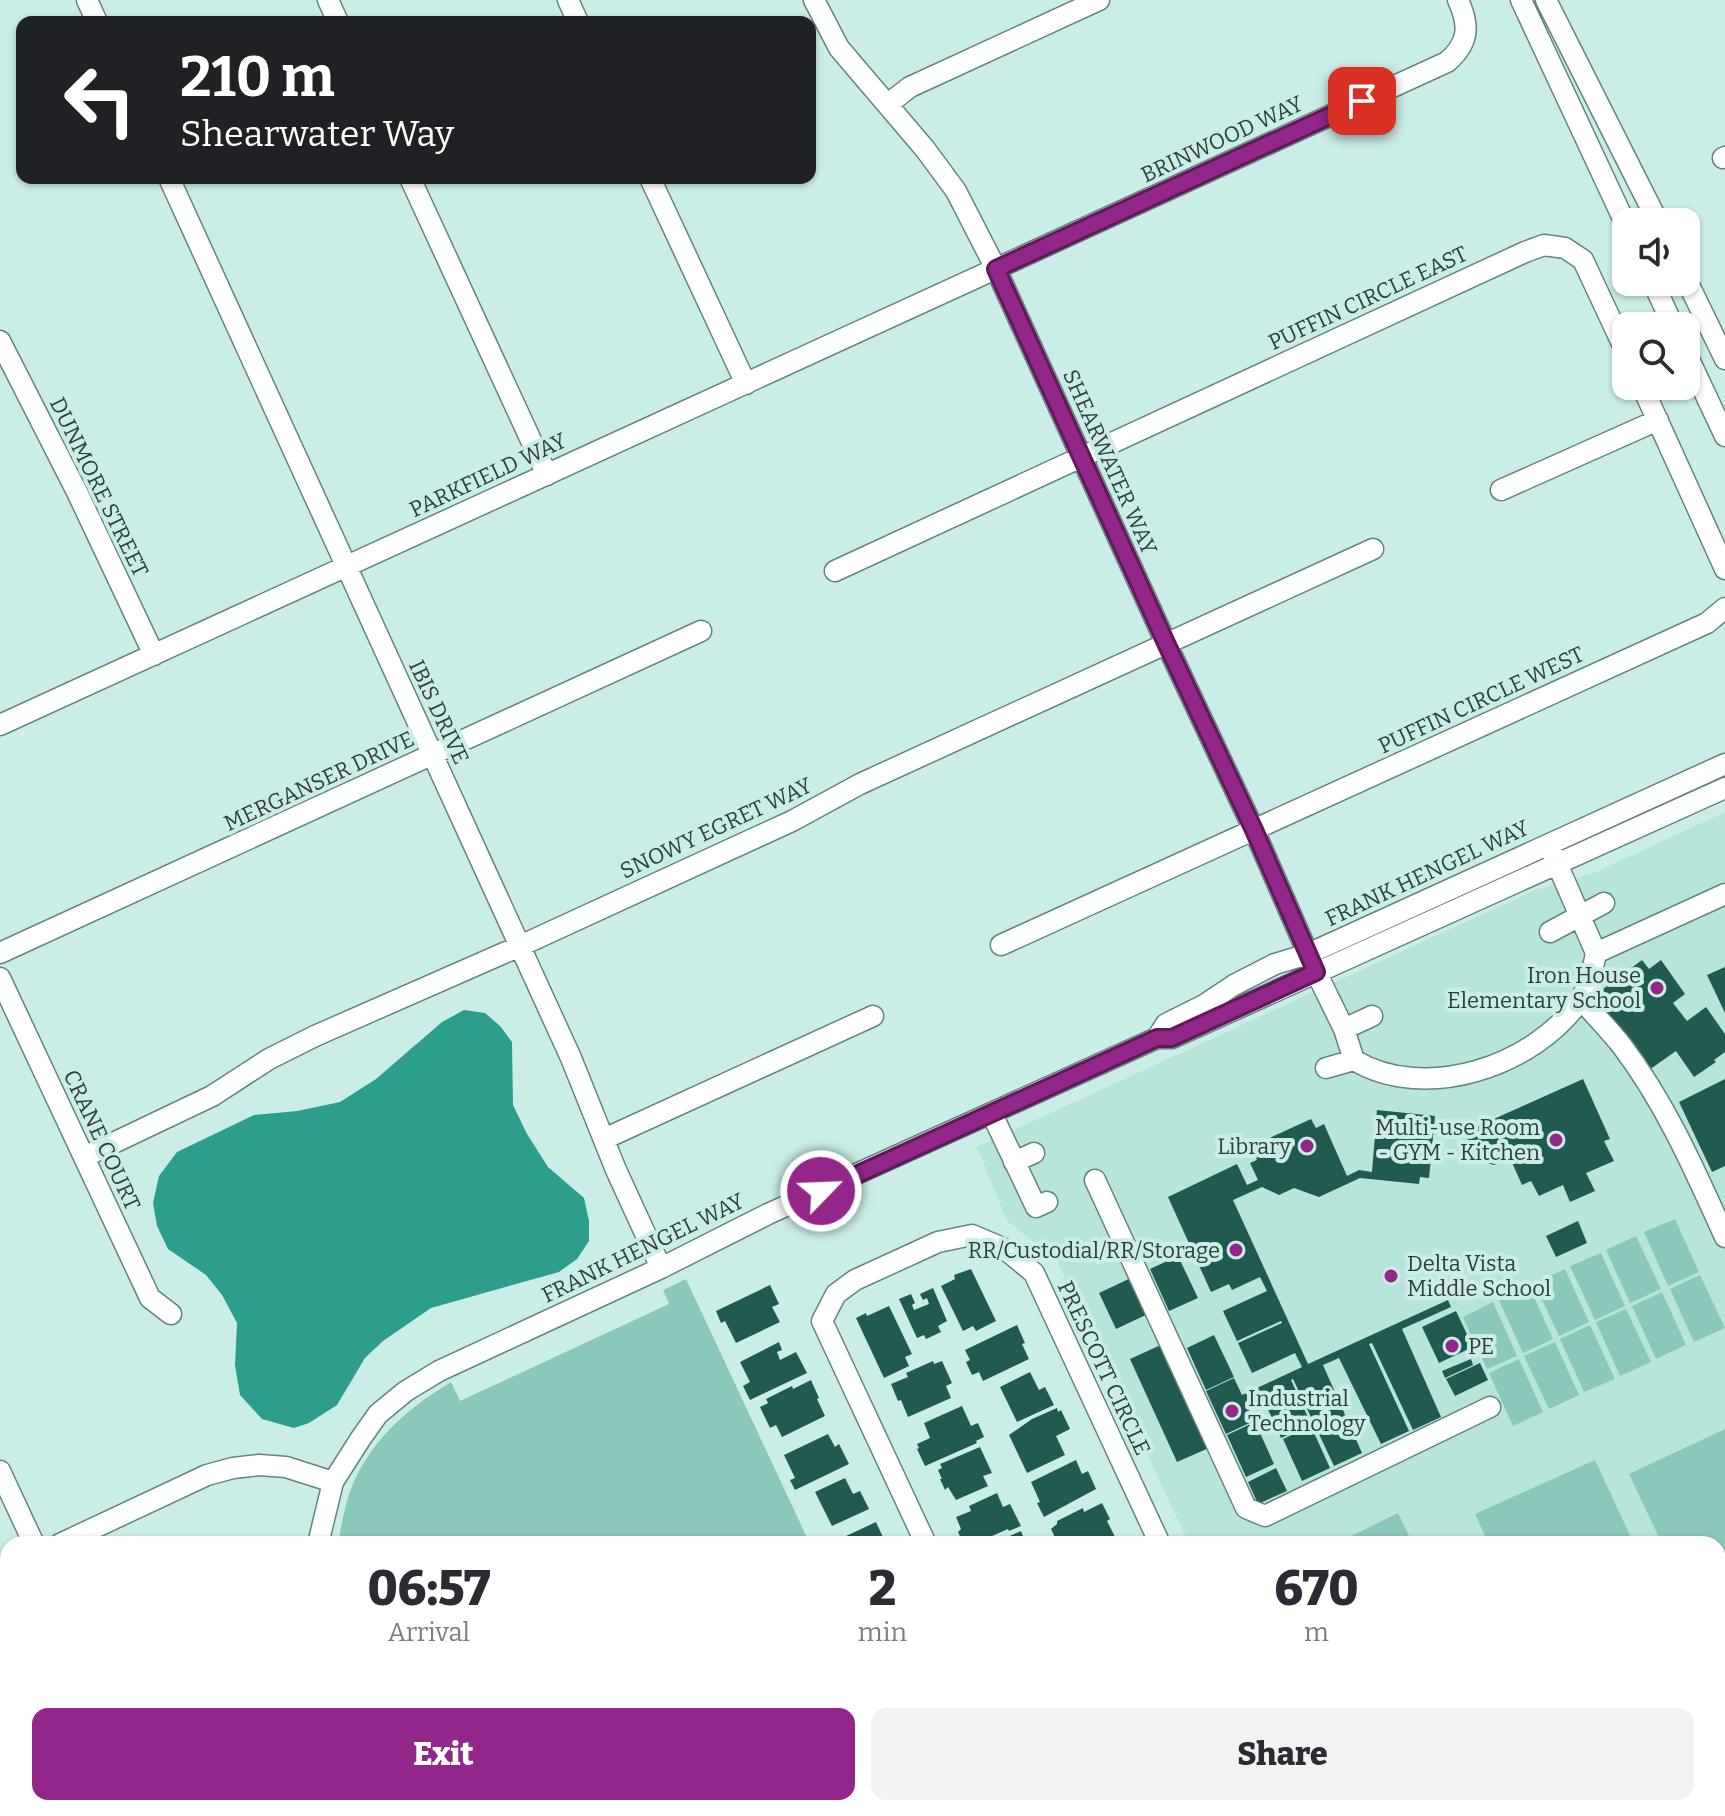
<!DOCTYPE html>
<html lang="en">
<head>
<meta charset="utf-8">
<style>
	:root { --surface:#fff; --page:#f2f2f3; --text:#2b2b33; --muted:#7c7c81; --accent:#922789 }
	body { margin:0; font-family:Bitter,serif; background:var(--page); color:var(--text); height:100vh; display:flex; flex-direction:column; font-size:30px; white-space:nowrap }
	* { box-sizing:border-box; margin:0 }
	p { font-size:26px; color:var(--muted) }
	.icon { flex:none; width:44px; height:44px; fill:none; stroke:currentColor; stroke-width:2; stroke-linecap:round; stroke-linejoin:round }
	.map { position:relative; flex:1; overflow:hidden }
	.sheet { position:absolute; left:0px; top:1536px; width:1726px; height:280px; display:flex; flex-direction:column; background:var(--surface); border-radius:24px 24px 0 0; box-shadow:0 2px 6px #0004 }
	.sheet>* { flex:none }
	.banner { position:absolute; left:16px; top:16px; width:800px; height:168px; border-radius:16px; box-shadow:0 2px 6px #0004; background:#202124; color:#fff; overflow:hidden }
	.fabs { position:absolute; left:1612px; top:208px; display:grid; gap:16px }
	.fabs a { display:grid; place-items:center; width:88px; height:88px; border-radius:16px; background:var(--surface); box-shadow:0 2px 6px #0004; font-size:40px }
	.pin { position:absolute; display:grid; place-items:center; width:68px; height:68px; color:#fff; margin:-34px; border-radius:16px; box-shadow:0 4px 12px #0006 }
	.me { position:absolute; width:88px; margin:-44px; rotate:66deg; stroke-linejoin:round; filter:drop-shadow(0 0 6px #0008) }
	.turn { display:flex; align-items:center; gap:28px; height:168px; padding:0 32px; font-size:36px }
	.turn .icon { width:104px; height:104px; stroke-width:2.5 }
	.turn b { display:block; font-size:56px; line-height:68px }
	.eta { display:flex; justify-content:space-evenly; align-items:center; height:136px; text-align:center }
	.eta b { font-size:48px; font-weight:800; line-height:56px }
	.primary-button { display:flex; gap:16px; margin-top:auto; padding:16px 32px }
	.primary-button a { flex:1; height:92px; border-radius:16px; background:var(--accent); color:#fff; font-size:32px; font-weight:800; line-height:92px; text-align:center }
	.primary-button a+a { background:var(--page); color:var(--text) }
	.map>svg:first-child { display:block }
	.built { fill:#b7e5db }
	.green { fill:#8bc8bc }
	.water { fill:#2d9e8e }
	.building { fill:#215a51 }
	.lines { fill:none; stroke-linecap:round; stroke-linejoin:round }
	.minor-casing { stroke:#63847e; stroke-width:23 }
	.minor { stroke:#fff; stroke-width:20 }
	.route-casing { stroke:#5f1959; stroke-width:20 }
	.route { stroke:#922789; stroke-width:14 }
	.poi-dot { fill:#922789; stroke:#caeee7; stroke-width:3 }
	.labels { text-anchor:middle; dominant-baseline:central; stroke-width:8; stroke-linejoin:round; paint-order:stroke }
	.street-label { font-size:22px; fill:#303e3b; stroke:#caeee7 }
	.poi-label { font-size:22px; fill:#303e3b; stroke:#caeee7; text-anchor:end }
</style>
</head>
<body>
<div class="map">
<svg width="1725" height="1816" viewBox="0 0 1725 1816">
	<rect width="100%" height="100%" fill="#caeee7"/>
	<path class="built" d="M1725,812V1638L1718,1642V1544H1189L1057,1261L1007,1221L977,1147L1535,890L1594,873Z"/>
	<path class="green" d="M1675,1219L1699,1272L1668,1286L1644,1232Z
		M1636,1236L1661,1289L1630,1303L1606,1250Z
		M1601,1253L1625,1306L1595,1320L1570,1266Z
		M1565,1269L1589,1322L1559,1336L1534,1283Z
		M1700,1275L1725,1328L1694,1342L1670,1289Z
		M686,1279L810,1544H339C339,1534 342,1523 344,1513C357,1452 400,1413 451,1382L460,1401L669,1304L663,1290Z
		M1529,1286L1553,1339L1523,1353L1499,1300Z
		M1662,1292L1686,1345L1656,1359L1632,1306Z
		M1493,1302L1517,1356L1487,1369L1463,1317Z
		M1626,1309L1651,1362L1620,1376L1596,1322Z
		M1590,1325L1615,1379L1584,1392L1560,1339Z
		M1555,1342L1579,1395L1549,1409L1524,1356Z
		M1519,1359L1543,1412L1513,1426L1489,1373Z
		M1725,1429V1587L1718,1591V1544H1662L1629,1474Z
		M1595,1460L1634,1544H1489L1475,1514Z
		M1398,1513L1413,1544H1335Z
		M0,1618L8,1635V1808H88L92,1816H0Z"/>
	<path class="water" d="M464,1010L485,1013L500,1026L512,1042L513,1105L527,1134L548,1167L584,1198L589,1221V1241L577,1259L559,1272L431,1308L383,1341L365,1358L337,1405L309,1423L294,1428L262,1419L240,1395L235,1365L237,1323L222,1295L206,1275L168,1249L157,1226L153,1203L159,1176L177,1152L254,1115L297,1111L340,1102L376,1079L442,1022Z"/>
	<path class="building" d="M1642,960L1649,969L1661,960L1685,994L1673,1003L1687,1021L1706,1007L1725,1034V1052L1714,1060L1716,1062L1694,1077L1676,1051L1649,1070L1595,995Z
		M1725,967V1013L1707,975Z
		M1583,1079L1610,1139L1604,1141L1614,1161L1586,1173L1595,1191L1570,1202L1563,1185L1539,1196L1531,1181L1522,1185L1510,1158L1494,1165L1474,1158L1465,1132Z
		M1725,1079V1166L1712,1172L1679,1102Z
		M1377,1110L1435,1116L1429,1178L1420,1177L1419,1184L1360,1178L1319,1197L1294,1188L1279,1195L1262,1187L1233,1200L1308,1364L1448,1300L1451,1307L1402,1329L1441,1417L1413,1430L1372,1343L1369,1344L1409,1431L1381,1444L1339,1358L1323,1365L1362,1453L1334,1466L1293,1379L1291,1380L1311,1424L1281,1438L1261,1394L1245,1402L1254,1421L1226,1434L1206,1391L1234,1378L1242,1395L1302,1367L1295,1353L1252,1373L1238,1343L1282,1323L1281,1321L1237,1341L1223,1311L1267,1291L1260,1277L1232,1290L1229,1284L1211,1292L1168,1197L1237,1164L1247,1185L1258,1180L1250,1163L1257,1160L1250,1147L1311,1119L1316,1128L1324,1124L1347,1176L1359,1170L1372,1172Z
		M1578,1221L1587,1243L1556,1257L1546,1236Z
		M1178,1256L1198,1298L1169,1311L1150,1269Z
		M971,1269L996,1321L976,1331L973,1326L963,1331L941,1286L955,1279L954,1275Z
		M1133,1277L1150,1313L1116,1329L1099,1293Z
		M770,1285L779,1304L772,1307L780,1322L736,1343L725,1321L721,1323L716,1311Z
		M933,1288L947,1321L938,1326L941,1332L926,1339L924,1335L917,1338L899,1299L911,1294L915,1303L912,1305L914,1310L929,1304L927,1298L923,1300L920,1294Z
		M889,1306L912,1354L905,1357L909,1366L884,1378L856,1318L866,1313L867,1316Z
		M1456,1311L1473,1347L1439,1363L1422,1327Z
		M1017,1325L1025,1343L1022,1344L1029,1359L983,1381L979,1372L972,1375L966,1362L970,1360L965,1350Z
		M1214,1335L1234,1377L1206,1390L1187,1348Z
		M779,1342L782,1350L777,1352L780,1360L796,1352L807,1373L750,1400L743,1386L750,1382L740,1362Z
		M1163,1344L1211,1447L1177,1462L1130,1359Z
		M1471,1359L1473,1365L1445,1378L1442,1371Z
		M933,1361L934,1364L942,1361L952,1383L946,1386L951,1398L908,1417L901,1400L898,1401L891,1384L908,1377L906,1373Z
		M1480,1363L1488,1380L1455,1396L1446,1379Z
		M1030,1372L1039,1390L1045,1387L1054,1405L1017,1422L1000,1387Z
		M811,1380L819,1398L817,1399L825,1416L782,1437L776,1425L770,1428L760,1407L768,1403L766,1399L792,1386L793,1389Z
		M962,1406L971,1426L978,1423L984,1437L976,1441L977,1443L925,1466L917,1449L919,1448L917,1444L930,1438L924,1423Z
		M1057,1408L1058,1412L1061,1410L1070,1429L1056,1436L1065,1455L1027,1473L1009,1435L1032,1419Z
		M1255,1422L1274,1464L1246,1477L1227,1435Z
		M1311,1426L1330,1468L1302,1481L1283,1439Z
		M828,1434L835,1447L839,1444L849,1464L795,1490L790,1480L795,1478L784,1455Z
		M980,1447L992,1473L983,1476L988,1486L956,1500L948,1487L945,1490L940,1479H942L938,1470L942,1468L940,1464Z
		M1076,1460L1082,1474L1088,1471L1096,1489L1044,1517L1037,1503L1040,1502L1031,1482Z
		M1276,1468L1287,1491L1258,1504L1248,1482Z
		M845,1478L853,1494L860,1491L869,1509L832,1526L815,1492Z
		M997,1493L1003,1507L1010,1504L1021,1526L1009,1531L1008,1529L974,1544H967L965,1540L962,1541L958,1532L961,1529L956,1517L971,1511L969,1506Z
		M1102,1503L1110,1519L1107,1521L1115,1537L1101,1544H1067L1066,1542L1058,1544L1051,1529L1057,1524V1521L1083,1508L1084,1512Z
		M876,1522L886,1544H829Z
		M1021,1531L1026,1544H992Z
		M962,1808H1000L1002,1811L991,1816H966Z
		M1104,1808H1150L1154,1816H1105L1102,1809Z
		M1231,1808H1253L1256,1813L1261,1811L1264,1816H1213Z"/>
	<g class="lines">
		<defs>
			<path id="minor" d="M87,0L97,22
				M328,0L338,22
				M568,0L578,22
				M814,0L839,48L925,149L956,191L996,269L1166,643L1254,830L1316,972L1344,1029L1354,1060C1425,1103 1535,1066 1580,1000C1589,986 1593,969 1596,953L1725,894
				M1521,0L1626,225
				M1546,0L1658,222
				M888,104L910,87L1099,0
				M1723,158L1725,157
				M169,178L571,1058L616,1170L661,1268
				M410,178L547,475
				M650,178L746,384
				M1686,279L1725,359
				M1653,282L1673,326
				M0,341L77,492L154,655
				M1686,353L1725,436
				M1642,386L1725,569
				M1501,490L1658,420
				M835,571L1525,252L1544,245L1565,248L1583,260L1626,352
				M0,725L1447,62C1469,43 1470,26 1458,0
				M1552,852L1596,953
				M1550,932L1604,903
				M1001,945L1707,623L1725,608
				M0,953L701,631
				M0,978L150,1298L171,1314
				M1581,999C1594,1015 1609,1029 1622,1046C1666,1104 1695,1171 1725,1237
				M1344,1029L1372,1016
				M1157,1038L1166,1024L1204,1005L1234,985L1275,964L1308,954L1725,764
				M1326,1068L1354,1060
				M992,1114L1036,1207L1047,1202
				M604,1139L873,1016
				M84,1157L212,1096L269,1059L315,1036L520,946L792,821L860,784L1373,549
				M1014,1162L1034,1153
				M1095,1180L1246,1508L1265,1516L1490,1407
				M0,1471L34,1544
				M60,1544L207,1475L233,1468L259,1465L286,1467L333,1482
				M318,1544L333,1482L361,1438L378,1414L406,1391L439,1371L661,1268L768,1214L1157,1038H1172L1725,788
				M926,1544L822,1321L836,1294L855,1280L938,1242L972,1235L1005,1249L1034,1273L1160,1544
				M1718,1672L1725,1687
				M151,1808L155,1816
				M382,1808L386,1816
				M1050,1808L1053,1816
				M1300,1808L1304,1816
				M1539,1808L1543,1816
				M824,1816L841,1808
				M1402,1816L1419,1808"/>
		</defs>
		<use href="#minor" class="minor-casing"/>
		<use href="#minor" class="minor"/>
	</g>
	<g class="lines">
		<defs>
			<path id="route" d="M821,1191L1157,1038H1172L1316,972L1254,830L1166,643L996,269L1362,101"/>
		</defs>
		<use href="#route" class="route-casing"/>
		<use href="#route" class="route"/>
	</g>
	<g class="poi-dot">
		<circle cx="1657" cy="988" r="8"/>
		<circle cx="1556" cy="1140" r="8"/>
		<circle cx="1307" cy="1146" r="8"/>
		<circle cx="1236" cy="1250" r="8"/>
		<circle cx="1391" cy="1276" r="8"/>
		<circle cx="1452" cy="1346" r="8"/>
		<circle cx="1232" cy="1411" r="8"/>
	</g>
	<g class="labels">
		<g class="street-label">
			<text transform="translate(1222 139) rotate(-25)">BRINWOOD WAY</text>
			<text transform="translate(1368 298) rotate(-25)">PUFFIN CIRCLE EAST</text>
			<text transform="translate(1110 462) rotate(66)">SHEARWATER WAY</text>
			<text transform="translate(488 475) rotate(-25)">PARKFIELD WAY</text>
			<text transform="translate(99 487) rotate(64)">DUNMORE STREET</text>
			<text transform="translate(1481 700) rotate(-25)">PUFFIN CIRCLE WEST</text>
			<text transform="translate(439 712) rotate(65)">IBIS DRIVE</text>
			<text transform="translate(319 781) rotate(-25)">MERGANSER DRIVE</text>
			<text transform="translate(716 828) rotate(-25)">SNOWY EGRET WAY</text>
			<text transform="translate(1427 873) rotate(-25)">FRANK HENGEL WAY</text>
			<text transform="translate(102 1140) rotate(65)">CRANE COURT</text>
			<text transform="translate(643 1248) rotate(-26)">FRANK HENGEL WAY</text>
			<text transform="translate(1104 1368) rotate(65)">PRESCOTT CIRCLE</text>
		</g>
		<g class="poi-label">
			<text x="1641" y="975">Iron House<tspan x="1641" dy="25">Elementary School</tspan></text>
			<text x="1540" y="1127">Multi-use Room<tspan x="1540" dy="25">- GYM - Kitchen</tspan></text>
			<text x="1291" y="1146">Library</text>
			<text x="1220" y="1250">RR/Custodial/RR/Storage</text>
			<text x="1407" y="1263" text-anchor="start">Delta Vista<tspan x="1407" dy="25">Middle School</tspan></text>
			<text x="1468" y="1346" text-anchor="start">PE</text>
			<text x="1248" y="1398" text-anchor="start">Industrial<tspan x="1248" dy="25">Technology</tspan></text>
		</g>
	</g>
</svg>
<div class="fabs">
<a><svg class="icon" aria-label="sound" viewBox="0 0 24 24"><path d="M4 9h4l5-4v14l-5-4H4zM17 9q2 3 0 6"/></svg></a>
<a><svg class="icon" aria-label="search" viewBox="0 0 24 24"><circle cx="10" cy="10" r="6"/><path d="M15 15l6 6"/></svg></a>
</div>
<div class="pin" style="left:1362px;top:101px;background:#d93025"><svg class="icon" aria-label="arrive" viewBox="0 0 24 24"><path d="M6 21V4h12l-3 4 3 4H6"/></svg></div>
<svg class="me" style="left:821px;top:1191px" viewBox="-20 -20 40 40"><circle r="17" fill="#922789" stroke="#fff" stroke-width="3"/><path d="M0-11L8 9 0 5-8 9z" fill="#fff"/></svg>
<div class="banner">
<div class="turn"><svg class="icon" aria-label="left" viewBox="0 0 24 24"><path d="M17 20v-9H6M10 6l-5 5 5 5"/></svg><div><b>210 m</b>Shearwater Way</div></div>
</div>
<section class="sheet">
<div class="eta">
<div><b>06:57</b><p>Arrival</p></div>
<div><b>2</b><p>min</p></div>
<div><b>670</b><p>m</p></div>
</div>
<div class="primary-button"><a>Exit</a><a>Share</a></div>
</section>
</div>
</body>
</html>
